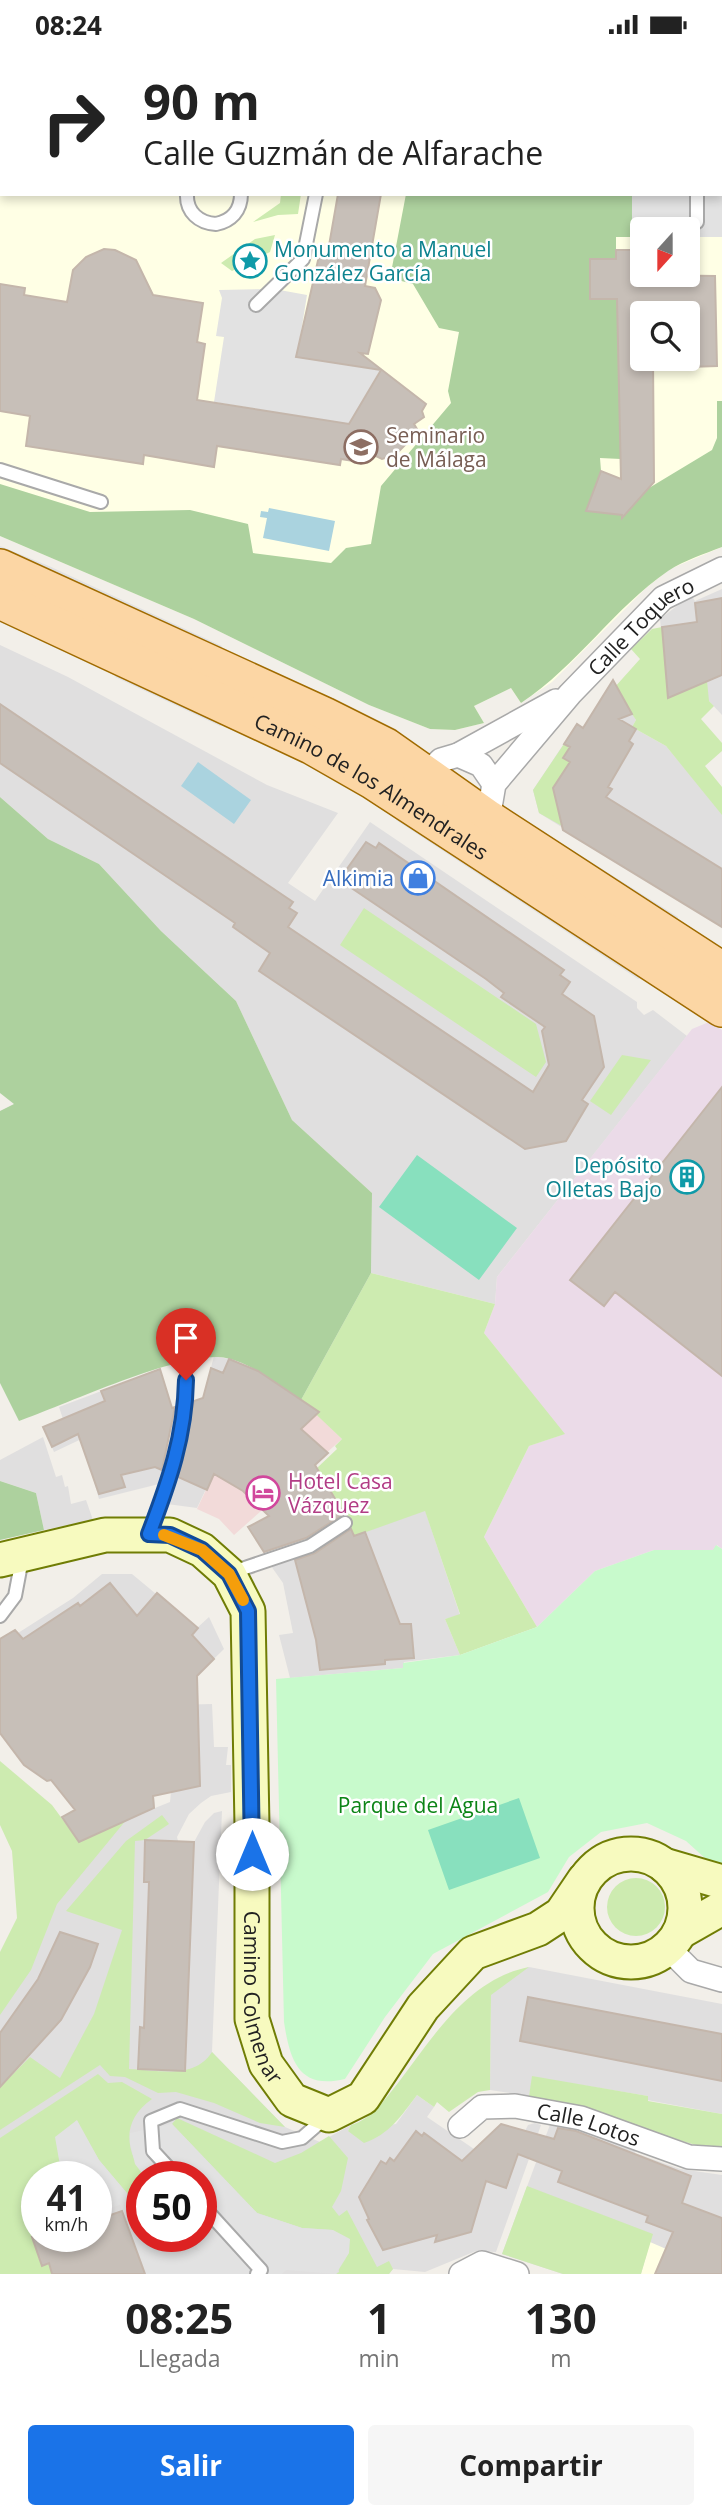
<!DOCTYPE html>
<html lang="es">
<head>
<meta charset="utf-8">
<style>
	:root { --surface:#fff; --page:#f6f6f6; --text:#222; --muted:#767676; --accent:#1a73e8 }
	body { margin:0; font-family:"Open Sans",sans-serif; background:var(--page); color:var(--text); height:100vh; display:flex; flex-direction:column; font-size:26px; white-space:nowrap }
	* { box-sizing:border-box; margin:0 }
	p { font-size:23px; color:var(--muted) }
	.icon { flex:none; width:38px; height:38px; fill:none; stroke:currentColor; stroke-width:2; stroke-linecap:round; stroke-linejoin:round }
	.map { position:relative; height:2225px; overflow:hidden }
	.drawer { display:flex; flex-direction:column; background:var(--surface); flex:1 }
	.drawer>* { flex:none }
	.guide { position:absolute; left:0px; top:0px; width:723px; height:147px; box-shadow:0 4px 10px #0003; background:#fff; color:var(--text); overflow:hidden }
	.needle { width:46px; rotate:201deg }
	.tools { position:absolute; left:630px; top:168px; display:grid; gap:14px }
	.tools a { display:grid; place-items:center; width:70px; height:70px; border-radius:7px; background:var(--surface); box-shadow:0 4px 10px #0003; font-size:35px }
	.speed { position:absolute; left:21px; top:2112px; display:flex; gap:14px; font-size:35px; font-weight:700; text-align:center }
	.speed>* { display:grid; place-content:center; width:91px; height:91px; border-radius:50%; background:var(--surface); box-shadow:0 4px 10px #0003; line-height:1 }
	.speed small { font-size:18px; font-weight:400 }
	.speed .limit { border:10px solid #d22; background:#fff; color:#111 }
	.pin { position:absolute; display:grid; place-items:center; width:60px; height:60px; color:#fff; margin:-72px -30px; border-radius:50% 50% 50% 0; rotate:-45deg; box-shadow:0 0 7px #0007 }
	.pin .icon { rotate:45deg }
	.me { position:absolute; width:77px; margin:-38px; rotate:0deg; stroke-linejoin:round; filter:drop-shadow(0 0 5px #0008) }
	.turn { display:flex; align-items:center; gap:24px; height:147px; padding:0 28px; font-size:32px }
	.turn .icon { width:91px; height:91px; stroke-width:2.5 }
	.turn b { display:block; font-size:49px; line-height:60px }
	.eta { display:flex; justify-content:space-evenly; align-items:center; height:119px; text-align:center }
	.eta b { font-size:42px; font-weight:700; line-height:49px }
	.button { display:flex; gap:14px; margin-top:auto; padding:14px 28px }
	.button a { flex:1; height:80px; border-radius:7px; background:var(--accent); color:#fff; font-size:28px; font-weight:700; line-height:80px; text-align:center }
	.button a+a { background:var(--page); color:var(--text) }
	.status { display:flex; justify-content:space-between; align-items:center; height:49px; padding:0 35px; background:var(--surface); direction:ltr }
	.status svg { height:19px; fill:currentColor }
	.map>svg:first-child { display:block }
	.residential { fill:#e0dfdf; fill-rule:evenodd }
	.commercial { fill:#f2dad9 }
	.industrial { fill:#ebdbe8 }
	.education { fill:#ffffe5; fill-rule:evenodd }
	.grass { fill:#cdebb0 }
	.forest { fill:#add19e }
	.park { fill:#c8facc }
	.pitch { fill:#88e0be }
	.parking { fill:#e2e2e2 }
	.water { fill:#aad3df }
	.building { fill:#c7bfb8; stroke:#c4b6ab; stroke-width:2 }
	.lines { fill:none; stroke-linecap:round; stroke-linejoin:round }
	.lane-casing { stroke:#a9a9a9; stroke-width:16 }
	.street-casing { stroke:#a9a9a9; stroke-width:26 }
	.secondary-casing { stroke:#707d05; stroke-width:37 }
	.primary-casing { stroke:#a06b00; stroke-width:40 }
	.lane { stroke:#fff; stroke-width:12 }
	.street { stroke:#fff; stroke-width:23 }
	.secondary { stroke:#f7fabf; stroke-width:33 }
	.primary { stroke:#fcd6a4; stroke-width:37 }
	.route-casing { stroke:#114b97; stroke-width:18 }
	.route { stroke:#1a73e8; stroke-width:12 }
	.slow { stroke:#f59e0b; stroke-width:12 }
	.labels { text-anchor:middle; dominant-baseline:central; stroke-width:5; stroke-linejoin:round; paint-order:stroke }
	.culture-label { font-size:21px; fill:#0d838f; stroke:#fff; text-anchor:start }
	.education-label { font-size:21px; fill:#785e54; stroke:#fff; text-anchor:start }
	.street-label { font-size:21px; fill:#222; stroke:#fff }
	.shop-label { font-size:21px; fill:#366cbe; stroke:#fff; text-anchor:end }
	.hotel-label { font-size:21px; fill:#b23c85; stroke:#fff; text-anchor:start }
	.park-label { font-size:21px; fill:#0c8416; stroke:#fff }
</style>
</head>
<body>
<div class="status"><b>08:24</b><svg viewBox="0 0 49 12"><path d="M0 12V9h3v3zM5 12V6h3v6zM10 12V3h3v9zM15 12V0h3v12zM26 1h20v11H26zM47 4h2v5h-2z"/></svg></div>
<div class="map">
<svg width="722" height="2225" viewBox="0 0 722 2225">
	<rect width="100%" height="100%" fill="#f2efe9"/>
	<path class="residential" d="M722,540V666L709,652L670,668L660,570L691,546L695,552Z
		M0,596L68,628L267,736L338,764L288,834L315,852L370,773L637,953V959L644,966L653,961L687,987L497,1228L495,1255L371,1224L372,1144L292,1071L236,952L161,882L99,815L48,790L0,748Z
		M610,637L619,642L636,671L632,678L666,697L722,764V878L539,764L533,741L577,675L583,679Z
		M214,1307L229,1310L261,1324L197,1459L167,1455L215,1343L208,1330Z
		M160,1320L172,1359L163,1434L99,1450L89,1415L92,1385L54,1403L43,1378L63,1370L59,1358Z
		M43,1388L56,1428L62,1426L65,1438L68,1437L71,1455L86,1451L93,1471L44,1481L36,1444L0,1432V1411Z
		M425,1461L460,1566L445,1570L460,1606L404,1613L403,1619L290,1629L279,1586L293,1584L283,1534L271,1517Z
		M102,1525H132L197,1579L209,1568L224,1600L174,1649V1656L212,1655L214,1698H228L226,1716H231V1743L211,1747L201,1754L189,1765L177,1788L178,1792L194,1793L205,1773L214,1764L222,1762L212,2003L285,2078L320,2093L351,2076L348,2082L396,2075L417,2046L434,2058L427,2068L474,2100L501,2075L525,2082L528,2076L535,2074L541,2076L496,2203L476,2202L425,2223L393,2220L389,2225H0V1934L79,1793L62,1768L79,1759L52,1731L47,1732L26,1717L1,1685L26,1668L0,1590L15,1581L18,1584L73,1549ZM151,1718L171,1743L170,1753L155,1759ZM37,2128H96V2188H37ZM142,2128H201V2188H142Z
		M529,1918L722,1955V2065L647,2051L648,2047L533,2028L529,2047L490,2041L491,1934Z
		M551,2073L580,2084L584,2077L637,2097L635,2104L680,2120L722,2126V2224L650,2194L641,2225H563L502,2205Z"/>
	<path class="commercial" d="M261,1324L309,1357L342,1390L234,1486L219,1470L197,1460Z"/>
	<path class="industrial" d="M709,973L722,981V1500L717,1496L714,1501H654L595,1522L537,1578L484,1488L529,1397L564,1385L484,1284L495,1255L497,1228L692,980Z"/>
	<path class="education" d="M0,0H722V498L670,520L646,539L552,633L521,654L511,639L474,657L484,674L455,681L430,680L369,656L194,570L0,487ZM2,2H721V145H2ZM642,180H688V226H642ZM642,264H688V310H642Z
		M650,2193L722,2224V2225H641Z"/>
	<path class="grass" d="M281,145H301L298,165L278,166L253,173L280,154Z
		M275,186L270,203L232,222L221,214L255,190Z
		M662,578L668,649L707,632L709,652L714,657L701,670L722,694V702L705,717L722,738V766L666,697L632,678L636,671L614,639L640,610L631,600L652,580Z
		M564,695L569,699L563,709L570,713L562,777L539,764L533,741Z
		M364,859L536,975L546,1013L536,1028L340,896Z
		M622,1006L651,1011L611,1066L590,1052Z
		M371,1224L495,1255L484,1284L565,1385L529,1397L484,1488L537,1578L460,1606L445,1570L460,1565L425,1462L355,1487L317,1419L337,1400L335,1397L342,1390L301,1351Z
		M0,1712L52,1756L79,1793L127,1770L57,1855L31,1921L0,1966V1903L17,1869L12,1802L0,1776Z
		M162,1766L169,1775L145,1791L135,1792L129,2020C158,2021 194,2031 212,2003L285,2078L260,2074L214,2054L176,2043L158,2044L125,2028L110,2027L100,2016L0,2081V2038L30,2008L60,2029L94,1965L122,1881L66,1862L126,1792Z
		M607 1858a29 29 0 1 1 58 0a29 29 0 1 1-58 0Z
		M529,1918L491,1946L490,2041L478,2043L449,2063L437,2053L434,2058L417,2046C401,2067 390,2085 364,2094L348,2082L351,2076C372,2070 384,2051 398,2034C433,1988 468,1930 529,1918Z
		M98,2025L108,2034L122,2033L152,2050C122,2071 124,2100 145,2128H142V2162L99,2111L76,2072L60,2119L62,2128H37V2172L28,2176L42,2216L49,2214L52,2225H64H0V2089Z
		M532,2027L648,2047V2052L722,2065V2100L706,2099L529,2047Z
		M177,2069L275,2114L301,2104L329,2087L348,2109L341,2142L332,2158L339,2167L347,2161L377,2218L389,2212L393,2220L389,2225H336L339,2223L333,2181L302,2179L257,2164L172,2075Z
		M527,2137L653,2185L641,2225H563L502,2205Z"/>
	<path class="forest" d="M505,0H699V2H505Z
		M406,145H683L632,147V188H616V210L590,211L591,250H617L621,410L600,409L601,422L587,462L625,466L649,439L712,401L717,389V352H722V498C704,505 685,511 668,522C614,559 578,616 521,654L511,639L474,657L484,674L455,681L430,680L369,656L194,570L0,487V435L90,463L190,461L248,475L253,504L331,514L346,499L371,495L381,437L451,354L448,342L459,283L439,279L413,235L390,229Z
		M0,748L48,790L99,815L161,882L236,952L292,1071L372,1144L371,1224L301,1351C278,1336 254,1315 226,1309C184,1300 65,1356 19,1372L0,1334V1062L14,1055L0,1044Z
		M0,1432L36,1444L44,1481L0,1491Z"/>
	<path class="park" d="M716,1496L722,1500V1820H717L686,1792L647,1774L601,1783L569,1808L548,1843L433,1905L385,1968L345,2030C299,2041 290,2012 284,1973L276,1630L403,1619V1614L460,1606L537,1578L595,1522L654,1501H713Z"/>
	<path class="pitch" d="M417,1106L517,1179L479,1231L379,1158Z
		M519,1749L540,1809L449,1841L428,1781Z"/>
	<path class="parking" d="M632,147H722V188H688V180H642V188H632Z
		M274,240L307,246L297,308L380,321L349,375L214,353L224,288L216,287L222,249L219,241Z
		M0,497L49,517L222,597L219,604L0,505Z
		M119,621L229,672L220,677L115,628Z
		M396,759L648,926L638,930L396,771Z
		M550,787L678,868L677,877L539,790Z
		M77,2071L99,2111L142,2162V2188H165L180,2197L200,2202L189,2188H201V2128H145L135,2115L130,2094V2084L172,2075L257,2164L302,2179L333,2181L350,2190L349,2204L336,2225L286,2221L282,2225H145L120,2156L96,2163V2128H62L55,2088Z"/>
	<path class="water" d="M269,459L335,472L329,502L263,489L267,469L260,468L261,462L268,463Z
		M198,713L251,751L234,775L181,737Z"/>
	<path class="building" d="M338,145H381L365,237L375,239L381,251L368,305L360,304L426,355L422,362L424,368L414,375L417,380L407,387L409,392L395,406L382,410L357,398L354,412L341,410L340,416L217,397L214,418L144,406L143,415L26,397L30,367L0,362V235L25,239L24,246L67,253L73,221L86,208L104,200L115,201L136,211L153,246L203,254L197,293L205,295L197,351L349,375L381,321L296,308L319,207L327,208Z
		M616,201H642V226L715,227L717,317L688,318V264H642V310H653L654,433L622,469V466L586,462L601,422L621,430L617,250H590V210H616Z
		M722,549V626L668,649L662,578L697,573L695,554Z
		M613,631L632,665L619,670L636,680L629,692L633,695L608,738L612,740L606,748L722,820V878L563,781L553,739L570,713L563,709L570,698L564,695L577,675L583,679Z
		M0,655L293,853L289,859L297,864L288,878L533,1043L549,1016L542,982L545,978L501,948L504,944L486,930L350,838L353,834L342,827L366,793L376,799L379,794L564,921L560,926L570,933L562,945L594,967L604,1018L582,1051L588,1055L566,1092L525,1100L259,922L270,904L233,878L235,874L0,714Z
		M722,1038V1327L615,1243L604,1257L570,1231Z
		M229,1310L258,1322L319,1363L301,1380L328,1404L315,1416L344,1465L306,1489L264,1503L248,1478L269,1467L243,1442L214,1425L207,1441L178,1428L194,1352L203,1349L211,1319L223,1324Z
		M160,1320L172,1359L175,1358L162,1421L155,1418L121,1426L125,1438L99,1445L78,1385L52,1398L43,1378L105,1352L101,1342Z
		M351,1480L354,1487L365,1483L400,1575H411L414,1609L385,1611V1615L320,1621L316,1591L295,1511L315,1504Z
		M110,1534L137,1567L157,1544L198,1579L192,1586L214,1610L197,1627L200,1737L153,1747L154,1759L79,1793L62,1768L75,1761L51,1731L47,1732L24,1716L0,1684V1590L15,1581L23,1590L78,1554L80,1557Z
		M145,1791L194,1793L185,2022L138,2020L140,1978L144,1979L149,1833H144Z
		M60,1883L98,1895L90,1918L61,1971L0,2038V1984L38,1930Z
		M528,1948L722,1985V2032L520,1992Z
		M501,2075L554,2090L558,2079L576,2082L691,2127L682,2154L722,2169V2225H655L673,2183L646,2173L648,2167L558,2133L562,2122L518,2105L506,2139L486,2132L471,2183L435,2193L437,2186L383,2201L367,2171L369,2170L359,2148L381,2112L386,2115L390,2109L394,2112L416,2082L422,2087L424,2084L462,2112Z
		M122,2162L145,2225H52L49,2214L42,2217L32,2188H96V2171Z"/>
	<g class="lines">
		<defs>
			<path id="lane" d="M707,0V2
				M298,2L299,0
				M337,2L338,0
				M187,145C186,163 199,174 216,175C231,172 241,162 241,145
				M697,145V173
				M256,256L303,210L316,145
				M0,421L101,453
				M149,1485C169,1433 185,1387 186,1331
				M230,1524L310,1497L345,1474
				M0,1567L15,1547L22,1510
				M177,2128L153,2102L151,2072L180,2060L282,2093L302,2089L325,2069
				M201,2155L261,2221L257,2225"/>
			<g id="street">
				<path d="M458,706L481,716L494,735"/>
				<path d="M418,733L441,711L458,706L556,652"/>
				<path id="s1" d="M488,770L494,735L570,645L663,549L722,520"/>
				<path d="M668,1899L691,1922L722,1931"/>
				<path id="s2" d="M460,2077L482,2058L515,2057L581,2069L689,2108L722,2110"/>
				<path d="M461,2225L482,2214L517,2225"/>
			</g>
			<g id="secondary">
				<path id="s3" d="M0,1511L105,1486H170L202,1501L229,1525L248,1562L252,1777V1970L266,2015L292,2051L329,2066L363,2049L423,1958L473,1904L538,1880L561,1865L584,1831"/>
				<circle cx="631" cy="1859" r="54"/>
				<path d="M664,1816L722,1833"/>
				<path d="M680,1883L722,1859"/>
			</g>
			<g id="primary">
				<path d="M0,519L324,667L386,698L488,770L722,922"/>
				<path id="s4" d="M0,551L311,696L374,732L722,959"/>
			</g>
		</defs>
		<use href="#lane" class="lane-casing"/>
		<use href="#street" class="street-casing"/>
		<use href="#secondary" class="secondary-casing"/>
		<use href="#primary" class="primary-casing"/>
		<use href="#lane" class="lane"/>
		<use href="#street" class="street"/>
		<use href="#secondary" class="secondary"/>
		<use href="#primary" class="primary"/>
	</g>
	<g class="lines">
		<defs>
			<path id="route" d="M186,1331C185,1387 169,1433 149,1485L170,1486L202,1501L229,1525L248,1562L252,1805"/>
		</defs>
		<use href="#route" class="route-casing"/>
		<use href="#route" class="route"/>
		<path class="slow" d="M164,1486L202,1501L229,1525L243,1551"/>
	</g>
	<defs>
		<symbol id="sight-ring" viewBox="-11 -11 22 22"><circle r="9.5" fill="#fff" stroke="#0f9aa8" stroke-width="1.5"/><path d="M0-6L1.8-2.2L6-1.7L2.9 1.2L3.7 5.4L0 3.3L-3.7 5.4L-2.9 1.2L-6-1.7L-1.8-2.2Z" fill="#0f9aa8"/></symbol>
		<symbol id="university-ring" viewBox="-11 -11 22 22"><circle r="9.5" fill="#fff" stroke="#8d6e63" stroke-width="1.5"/><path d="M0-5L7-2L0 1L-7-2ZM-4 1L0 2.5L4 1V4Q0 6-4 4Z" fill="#8d6e63"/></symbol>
		<symbol id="shop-ring" viewBox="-11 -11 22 22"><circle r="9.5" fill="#fff" stroke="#3f7fe0" stroke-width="1.5"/><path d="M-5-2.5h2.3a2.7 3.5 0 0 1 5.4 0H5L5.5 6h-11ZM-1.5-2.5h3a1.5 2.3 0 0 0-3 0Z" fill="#3f7fe0"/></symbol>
		<symbol id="building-ring" viewBox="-11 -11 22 22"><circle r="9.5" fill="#fff" stroke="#0f9aa8" stroke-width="1.5"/><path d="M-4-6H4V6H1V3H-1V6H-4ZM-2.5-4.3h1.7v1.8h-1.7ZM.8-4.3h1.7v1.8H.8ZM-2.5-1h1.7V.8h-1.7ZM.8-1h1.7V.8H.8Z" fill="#0f9aa8"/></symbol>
		<symbol id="hotel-ring" viewBox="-11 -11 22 22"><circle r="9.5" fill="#fff" stroke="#d1479c" stroke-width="1.5"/><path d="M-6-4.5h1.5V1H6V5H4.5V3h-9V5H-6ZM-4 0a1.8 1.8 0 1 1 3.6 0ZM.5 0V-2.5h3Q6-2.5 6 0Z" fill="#d1479c"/></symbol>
	</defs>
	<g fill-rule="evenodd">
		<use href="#sight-ring" x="231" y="193" width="38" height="38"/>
		<use href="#university-ring" x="342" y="379" width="38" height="38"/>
		<use href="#shop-ring" x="399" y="810" width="38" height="38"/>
		<use href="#building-ring" x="668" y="1109" width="38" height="38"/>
		<use href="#hotel-ring" x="244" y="1425" width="38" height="38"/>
	</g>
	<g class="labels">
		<g class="culture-label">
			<text x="274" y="200">Monumento a Manuel<tspan x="274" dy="24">González García</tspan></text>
			<text x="662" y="1116" text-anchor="end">Depósito<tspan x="662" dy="24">Olletas Bajo</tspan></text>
		</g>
		<g class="education-label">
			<text x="386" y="386">Seminario<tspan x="386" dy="24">de Málaga</tspan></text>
		</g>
		<g class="street-label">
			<text stroke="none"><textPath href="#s1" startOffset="252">Calle Toquero</textPath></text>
			<text stroke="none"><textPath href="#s4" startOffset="416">Camino de los Almendrales</textPath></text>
			<text stroke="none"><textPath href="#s3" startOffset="674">Camino Colmenar</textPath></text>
			<text stroke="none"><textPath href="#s2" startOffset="138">Calle Lotos</textPath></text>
		</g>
		<g class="shop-label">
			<text x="394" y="829">Alkimia</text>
		</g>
		<g class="hotel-label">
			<text x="288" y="1432">Hotel Casa<tspan x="288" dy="24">Vázquez</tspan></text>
		</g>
		<g class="park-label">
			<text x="418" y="1756">Parque del Agua</text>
		</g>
	</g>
</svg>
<div class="tools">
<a><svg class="needle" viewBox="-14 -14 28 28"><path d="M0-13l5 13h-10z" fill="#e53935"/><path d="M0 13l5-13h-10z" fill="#767676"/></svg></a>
<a><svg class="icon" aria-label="search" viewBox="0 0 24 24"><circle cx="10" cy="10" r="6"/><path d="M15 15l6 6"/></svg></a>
</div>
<div class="speed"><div>41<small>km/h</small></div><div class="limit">50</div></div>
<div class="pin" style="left:186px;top:1331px;background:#d93025"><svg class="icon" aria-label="arrive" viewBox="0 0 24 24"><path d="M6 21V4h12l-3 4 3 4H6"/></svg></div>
<svg class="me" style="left:252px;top:1805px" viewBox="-20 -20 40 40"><circle r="19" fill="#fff"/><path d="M0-13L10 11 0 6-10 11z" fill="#1a73e8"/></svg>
<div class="guide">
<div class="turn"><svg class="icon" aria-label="right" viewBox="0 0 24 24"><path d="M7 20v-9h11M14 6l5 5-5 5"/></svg><div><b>90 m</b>Calle Guzmán de Alfarache</div></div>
</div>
</div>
<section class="drawer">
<div class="eta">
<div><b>08:25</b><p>Llegada</p></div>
<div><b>1</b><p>min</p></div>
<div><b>130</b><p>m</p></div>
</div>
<div class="button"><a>Salir</a><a>Compartir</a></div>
</section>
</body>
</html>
